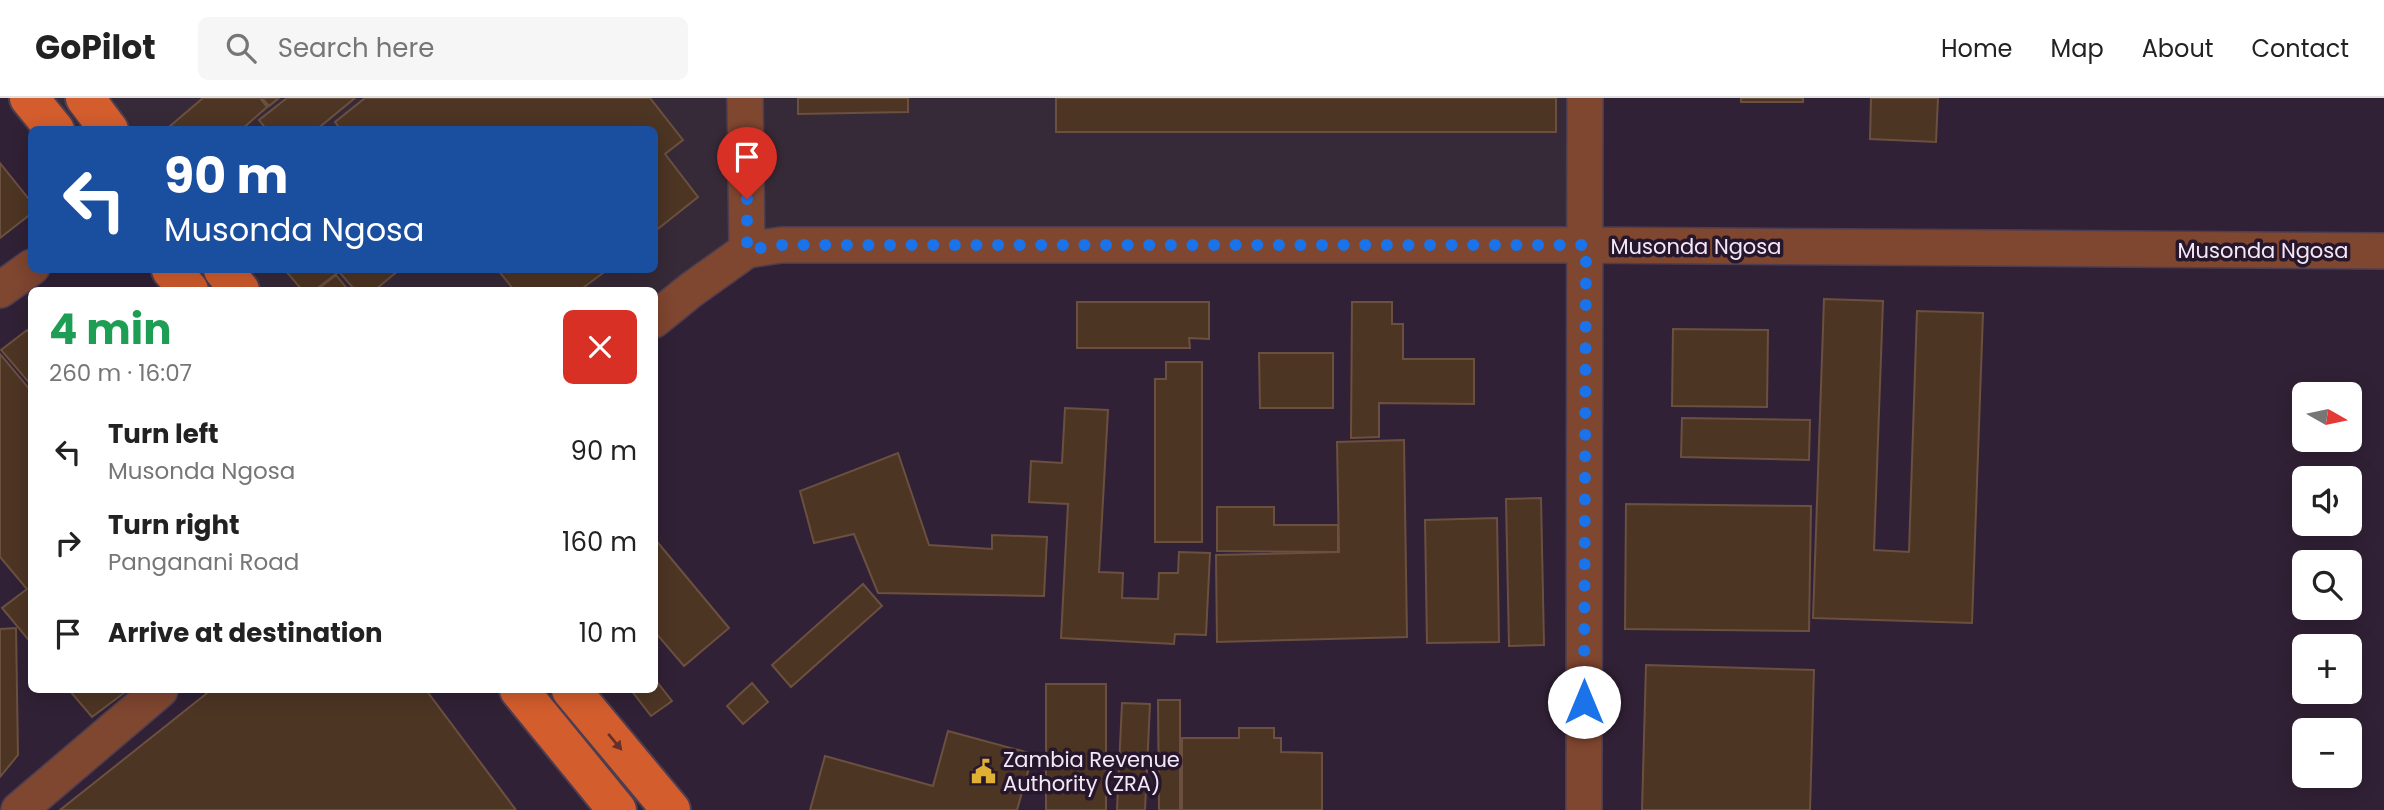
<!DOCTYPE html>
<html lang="en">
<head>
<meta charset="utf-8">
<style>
	:root { --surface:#fff; --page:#f6f6f6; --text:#222; --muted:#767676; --line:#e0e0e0 }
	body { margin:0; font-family:Poppins,sans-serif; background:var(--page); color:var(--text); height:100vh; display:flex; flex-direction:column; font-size:26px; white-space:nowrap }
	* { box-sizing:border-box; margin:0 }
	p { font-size:23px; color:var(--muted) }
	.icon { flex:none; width:38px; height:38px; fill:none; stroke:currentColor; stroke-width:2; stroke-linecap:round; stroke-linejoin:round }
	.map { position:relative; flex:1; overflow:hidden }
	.side { position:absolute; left:28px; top:189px; width:630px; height:406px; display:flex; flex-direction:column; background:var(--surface); border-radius:10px; box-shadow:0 4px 18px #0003 }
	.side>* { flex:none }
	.hud { position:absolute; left:28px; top:28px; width:630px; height:147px; border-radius:10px; box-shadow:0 4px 18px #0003; background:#1a4fa0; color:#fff; overflow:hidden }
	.needle { width:46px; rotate:99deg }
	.buttons { position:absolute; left:2292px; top:284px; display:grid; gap:14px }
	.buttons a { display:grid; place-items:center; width:70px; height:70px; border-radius:10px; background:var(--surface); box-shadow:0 4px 18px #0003; font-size:35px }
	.pin { position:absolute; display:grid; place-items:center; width:60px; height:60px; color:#fff; margin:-72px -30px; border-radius:50% 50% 50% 0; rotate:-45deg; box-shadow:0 0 7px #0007 }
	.pin .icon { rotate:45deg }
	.me { position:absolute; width:77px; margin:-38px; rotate:0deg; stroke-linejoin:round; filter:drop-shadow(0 0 5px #0008) }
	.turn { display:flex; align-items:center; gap:24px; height:147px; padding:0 21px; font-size:32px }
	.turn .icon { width:91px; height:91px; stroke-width:2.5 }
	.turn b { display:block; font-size:49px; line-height:60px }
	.round { display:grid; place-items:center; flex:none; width:74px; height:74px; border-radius:10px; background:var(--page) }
	.head { display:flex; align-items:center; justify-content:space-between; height:119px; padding:0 21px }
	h1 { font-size:42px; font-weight:700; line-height:52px; color:#1e9e55 }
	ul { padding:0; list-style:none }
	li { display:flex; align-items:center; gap:21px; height:91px; padding:0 21px }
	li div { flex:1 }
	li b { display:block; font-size:26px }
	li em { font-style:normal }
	header { display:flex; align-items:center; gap:42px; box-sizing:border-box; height:98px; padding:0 35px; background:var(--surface); border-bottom:2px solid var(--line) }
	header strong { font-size:33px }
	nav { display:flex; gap:38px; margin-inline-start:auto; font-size:24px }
	.search { width:490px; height:63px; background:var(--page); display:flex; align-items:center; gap:18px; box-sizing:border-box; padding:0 24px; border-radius:10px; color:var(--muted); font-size:26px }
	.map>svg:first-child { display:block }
	.industrial { fill:#372a38 }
	.building { fill:#4d3524; stroke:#6b503f; stroke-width:2 }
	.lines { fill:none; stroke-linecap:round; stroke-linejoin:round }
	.minor-casing { stroke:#4c3d51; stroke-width:38 }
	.major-casing { stroke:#4c3d51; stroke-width:42 }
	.minor { stroke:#7f4630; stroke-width:35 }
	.major { stroke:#d35d2d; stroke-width:38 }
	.oneway { fill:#63302c }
	.route { stroke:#1a73e8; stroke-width:12; stroke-dasharray:0 21.6 }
	.labels { text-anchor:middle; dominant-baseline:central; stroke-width:7; stroke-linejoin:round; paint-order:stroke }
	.street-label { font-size:21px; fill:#f3e8f6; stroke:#27172c }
	.poi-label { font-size:21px; fill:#f3e8f6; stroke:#27172c; text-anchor:start }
</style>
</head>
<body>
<header>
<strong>GoPilot</strong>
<div class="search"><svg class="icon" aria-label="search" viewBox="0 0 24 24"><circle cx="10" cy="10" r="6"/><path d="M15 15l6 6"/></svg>Search here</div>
<nav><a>Home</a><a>Map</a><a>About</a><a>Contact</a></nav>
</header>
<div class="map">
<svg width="2384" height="712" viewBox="0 0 2384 712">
	<rect width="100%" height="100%" fill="#312136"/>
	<path class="industrial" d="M49,0H1588V133L748,141L655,227L654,192H207L190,172H654V32L75,31Z"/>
	<path class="building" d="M203,0H260L267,9L241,32H171L169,29Z
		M262,0H279L269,8Z
		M287,0H355L316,32H267L259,22Z
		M365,0H650L683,42L665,56L698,99L654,134V32H341L335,24Z
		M798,0H908V14L798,16Z
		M1056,0H1556V34H1056Z
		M1741,0H1803V4H1741Z
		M1871,0H1938L1936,44L1870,41Z
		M0,65L32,105V115L0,140Z
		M285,172H341L315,192H302Z
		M344,172H399L375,192H355L340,175Z
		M498,172H607L580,192H514Z
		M336,177L348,192H317Z
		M1824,201L1883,203L1874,452L1909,454L1917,213L1983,215L1972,525L1813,520Z
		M1077,204H1209V241L1189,240L1190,250H1077Z
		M1352,204H1392V226H1403V261H1474V306L1379,305V339L1351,340Z
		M1673,231L1768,232L1767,309L1672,308Z
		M27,232L32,237V288L1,252Z
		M1259,255H1333V310H1260Z
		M0,256L32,294V546L2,510L27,491L0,459Z
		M1166,264H1202V444H1155V281H1166Z
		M1065,310L1108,312L1099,474L1123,475L1122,500L1158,501L1159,475H1178L1179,454L1210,455L1206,537L1175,536L1174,546L1061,540L1068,406L1029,404L1031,363L1062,365Z
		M1682,320L1810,322L1809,362L1681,359Z
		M1404,342L1407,539L1217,544L1216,457L1339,454L1337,344Z
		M898,355L929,447L992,451V437L1047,439L1044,498L878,495L854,436L814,445L800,393Z
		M1541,400L1544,547L1509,548L1506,401Z
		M1626,406L1811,408L1809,533L1625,531Z
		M1217,409H1274V427H1338V454L1217,453Z
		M1497,420L1499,544L1427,545L1425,422Z
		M654,440L729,530L684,568L654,533Z
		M863,486L882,508L791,589L772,567Z
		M16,530L18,657L0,679V531Z
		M1646,567L1814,572L1810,712H1642Z
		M654,580L672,603L651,618L631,592H654Z
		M752,585L768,604L743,626L727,608Z
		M1046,586H1106V712H1046Z
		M69,592H128L92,619Z
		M211,592H426L516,712H60Z
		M1158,602H1180V712H1159Z
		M1122,605L1150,606L1145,712H1117Z
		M1239,630H1274V640H1281V654L1322,655V712H1182V640H1239Z
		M948,633L1033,656L1017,712H810L825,658L933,688Z"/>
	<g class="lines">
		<defs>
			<path id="minor" d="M745,0L747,152
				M0,192L32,169
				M654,222L691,192L747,152L781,147H1586L2384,153
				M19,712L160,592
				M1584,712L1585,0"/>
			<path id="major" d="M29,0L55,32
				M85,0L109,32
				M171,172L189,192
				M223,172L240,192
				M519,592L617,712
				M571,592L671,712"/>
		</defs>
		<use href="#minor" class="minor-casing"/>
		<use href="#major" class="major-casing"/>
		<use href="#minor" class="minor"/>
		<use href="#major" class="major"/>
	</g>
	<defs><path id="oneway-solid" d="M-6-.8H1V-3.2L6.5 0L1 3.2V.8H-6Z" transform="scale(1.75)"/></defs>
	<use class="oneway" href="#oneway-solid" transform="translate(615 644) rotate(50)"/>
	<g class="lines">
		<path class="route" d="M747,101V152L781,147H1586L1584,604"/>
	</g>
	<defs>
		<symbol id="civic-bare" viewBox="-9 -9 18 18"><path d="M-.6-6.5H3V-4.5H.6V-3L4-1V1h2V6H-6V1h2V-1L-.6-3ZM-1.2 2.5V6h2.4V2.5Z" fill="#e0b034" stroke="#27172c" stroke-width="2.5" paint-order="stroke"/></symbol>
	</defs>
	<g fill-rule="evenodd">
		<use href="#civic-bare" x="966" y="656" width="35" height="35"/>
	</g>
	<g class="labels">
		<g class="street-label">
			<text x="1696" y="148">Musonda Ngosa</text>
			<text x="2263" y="152">Musonda Ngosa</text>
		</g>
		<g class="poi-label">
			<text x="1003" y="661">Zambia Revenue<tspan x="1003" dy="24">Authority (ZRA)</tspan></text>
		</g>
	</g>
</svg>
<div class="buttons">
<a><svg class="needle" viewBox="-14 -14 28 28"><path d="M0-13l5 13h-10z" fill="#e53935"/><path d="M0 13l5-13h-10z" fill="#767676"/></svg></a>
<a><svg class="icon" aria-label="sound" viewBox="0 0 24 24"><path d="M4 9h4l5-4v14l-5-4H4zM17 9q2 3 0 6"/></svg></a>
<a><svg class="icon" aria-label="search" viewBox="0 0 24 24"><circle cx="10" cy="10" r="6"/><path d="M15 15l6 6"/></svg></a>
<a>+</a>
<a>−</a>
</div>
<div class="pin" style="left:747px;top:101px;background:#d93025"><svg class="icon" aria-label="arrive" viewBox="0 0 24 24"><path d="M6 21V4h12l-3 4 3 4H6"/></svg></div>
<svg class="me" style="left:1584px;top:604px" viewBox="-20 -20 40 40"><circle r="19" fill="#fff"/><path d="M0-13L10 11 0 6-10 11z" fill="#1a73e8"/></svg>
<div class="hud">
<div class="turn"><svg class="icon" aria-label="left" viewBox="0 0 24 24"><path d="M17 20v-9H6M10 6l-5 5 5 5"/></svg><div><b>90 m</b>Musonda Ngosa</div></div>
</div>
<section class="side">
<div class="head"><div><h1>4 min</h1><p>260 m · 16:07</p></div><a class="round" style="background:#d93025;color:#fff"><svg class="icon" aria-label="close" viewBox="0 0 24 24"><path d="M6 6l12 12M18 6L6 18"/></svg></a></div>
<ul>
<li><svg class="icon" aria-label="left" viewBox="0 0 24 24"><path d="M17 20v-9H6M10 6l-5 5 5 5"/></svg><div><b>Turn left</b><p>Musonda Ngosa</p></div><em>90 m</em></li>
<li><svg class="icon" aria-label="right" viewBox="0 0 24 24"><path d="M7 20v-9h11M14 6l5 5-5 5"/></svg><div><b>Turn right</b><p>Panganani Road</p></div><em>160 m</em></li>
<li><svg class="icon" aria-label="arrive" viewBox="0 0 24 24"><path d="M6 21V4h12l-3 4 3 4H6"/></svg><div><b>Arrive at destination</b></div><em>10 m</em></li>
</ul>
</section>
</div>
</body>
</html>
